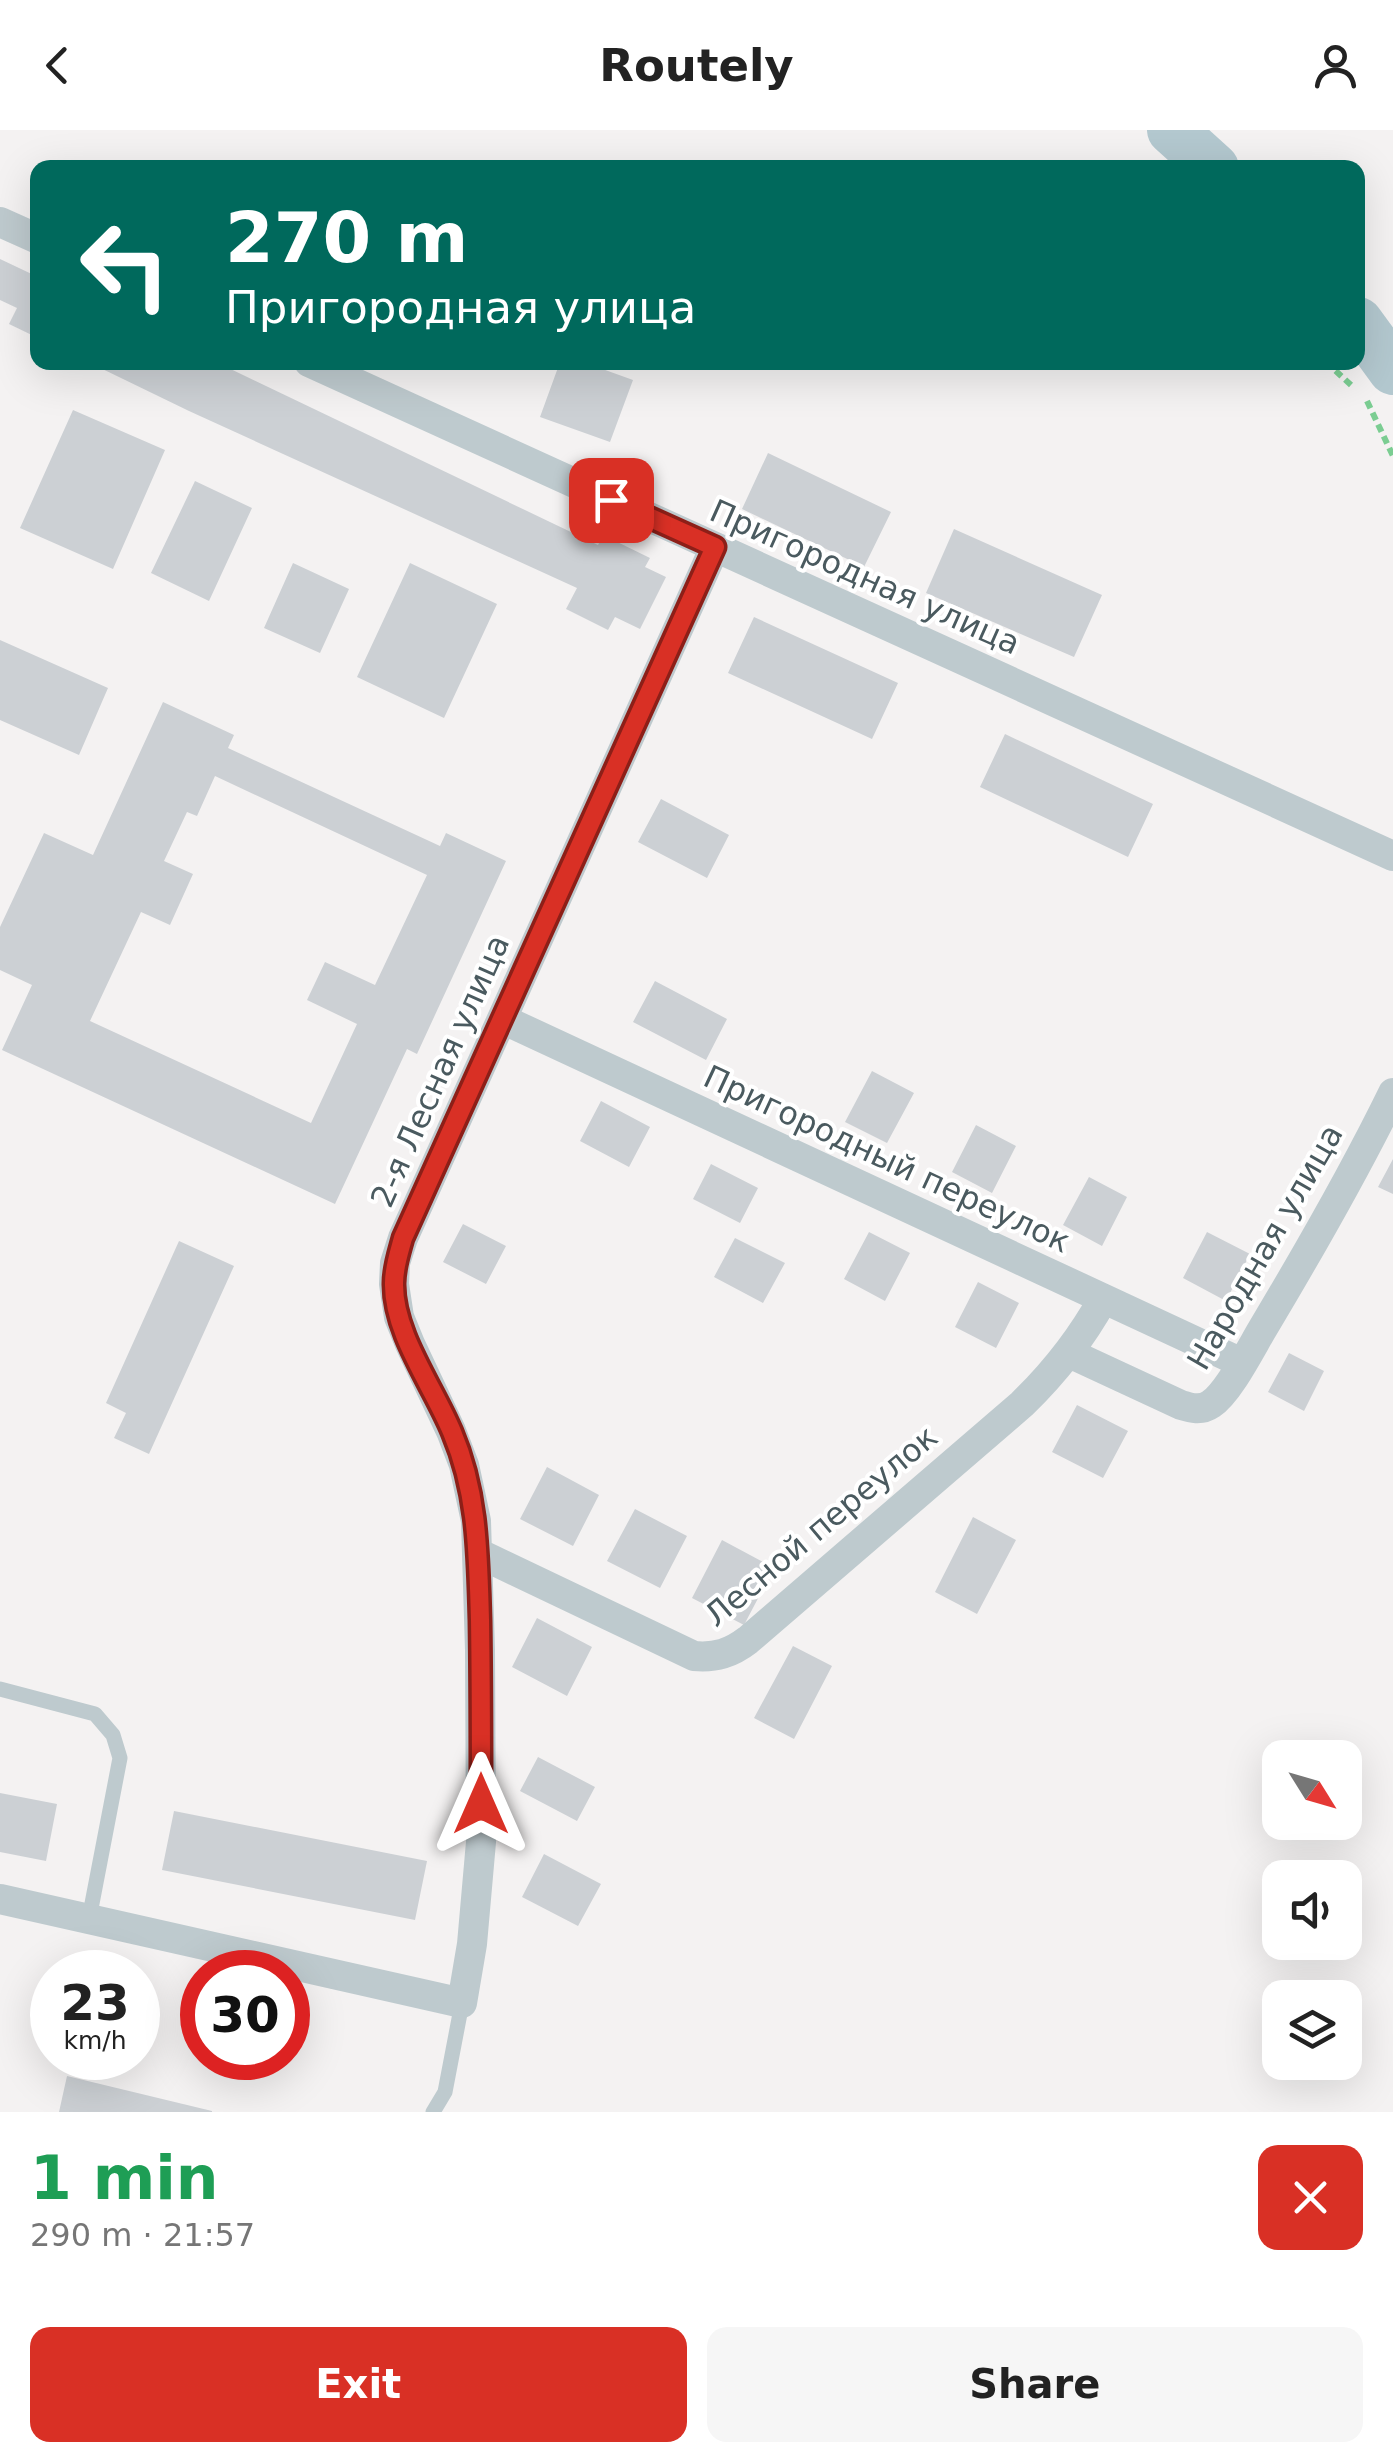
<!DOCTYPE html>
<html lang="en">
<head>
<meta charset="utf-8">
<style>
	:root { --surface:#fff; --page:#f6f6f6; --text:#222; --muted:#767676; --accent:#d93025 }
	body { margin:0; font-family:"DejaVu Sans",sans-serif; background:var(--page); color:var(--text); height:100vh; display:flex; flex-direction:column; font-size:38px; white-space:nowrap }
	* { box-sizing:border-box; margin:0 }
	p { font-size:32px; color:var(--muted) }
	.icon { flex:none; width:55px; height:55px; fill:none; stroke:currentColor; stroke-width:2; stroke-linecap:round; stroke-linejoin:round }
	.map { position:relative; height:1982px; overflow:hidden }
	.side { display:flex; flex-direction:column; background:var(--surface); flex:1 }
	.side>* { flex:none }
	.top-card { position:absolute; left:30px; top:30px; width:1335px; height:210px; border-radius:20px; box-shadow:0 10px 40px #0002; background:#00695c; color:#fff; overflow:hidden }
	.needle { width:65px; rotate:127deg }
	.tools { position:absolute; left:1262px; top:1610px; display:grid; gap:20px }
	.tools a { display:grid; place-items:center; width:100px; height:100px; border-radius:20px; background:var(--surface); box-shadow:0 10px 40px #0002; font-size:50px }
	.speed { position:absolute; left:30px; top:1820px; display:flex; gap:20px; font-size:50px; font-weight:700; text-align:center }
	.speed>* { display:grid; place-content:center; width:130px; height:130px; border-radius:50%; background:var(--surface); box-shadow:0 10px 40px #0002; line-height:1 }
	.speed small { font-size:25px; font-weight:400 }
	.speed .limit { border:15px solid #d22; background:#fff; color:#111 }
	.pin { position:absolute; display:grid; place-items:center; width:85px; height:85px; color:#fff; margin:-42px; border-radius:20px; box-shadow:0 5px 15px #0006 }
	.me { position:absolute; width:110px; margin:-55px; rotate:0deg; stroke-linejoin:round; filter:drop-shadow(0 0 8px #0008) }
	.turn { display:flex; align-items:center; gap:35px; height:210px; padding:0 30px; font-size:45px }
	.turn .icon { width:130px; height:130px; stroke-width:2.5 }
	.turn b { display:block; font-size:70px; line-height:85px }
	.round { display:grid; place-items:center; flex:none; width:105px; height:105px; border-radius:20px; background:var(--page) }
	.head { display:flex; align-items:center; justify-content:space-between; height:170px; padding:0 30px }
	h1 { font-size:60px; font-weight:600; line-height:75px; color:#1e9e55 }
	.cta { display:flex; gap:20px; margin-top:auto; padding:20px 30px }
	.cta a { flex:1; height:115px; border-radius:20px; background:var(--accent); color:#fff; font-size:40px; font-weight:600; line-height:115px; text-align:center }
	.cta a+a { background:var(--page); color:var(--text) }
	header { display:flex; justify-content:space-between; align-items:center; height:130px; padding:0 30px; background:var(--surface); font-size:45px; font-weight:600 }
	.map>svg:first-child { display:block }
	.building { fill:#ccd0d4; fill-rule:evenodd }
	.lines { fill:none; stroke-linecap:round; stroke-linejoin:round }
	.path { stroke:#7bcd92; stroke-width:6; stroke-dasharray:8 5; stroke-linecap:butt }
	.lane { stroke:#becace; stroke-width:15 }
	.street { stroke:#becace; stroke-width:30 }
	.primary { stroke:#b3c8cf; stroke-width:50 }
	.route-casing { stroke:#8d1f18; stroke-width:25 }
	.route { stroke:#d93025; stroke-width:18 }
	.labels { text-anchor:middle; dominant-baseline:central; stroke-width:8; stroke-linejoin:round; paint-order:stroke }
	.street-label { font-size:32px; fill:#4a5a5f; stroke:#fff }
</style>
</head>
<body>
<header><svg class="icon" aria-label="back" viewBox="0 0 24 24"><path d="M15 5l-7 7 7 7"/></svg>Routely<svg class="icon" aria-label="person" viewBox="0 0 24 24"><circle cx="12" cy="8" r="4"/><path d="M4 21q1-7 8-7t8 7"/></svg></header>
<div class="map">
<svg width="1393" height="1982" viewBox="0 0 1393 1982">
	<rect width="100%" height="100%" fill="#f4f2f2"/>
	<path class="building" d="M0,129L38,147V208L9,194L17,178L0,170Z
		M88,232H216L598,415L603,405L650,428L645,437L666,447L640,499L615,487L608,500L566,479L577,458L189,281Z
		M560,232H583L633,250L610,312L540,287Z
		M73,280L165,320L113,439L20,398Z
		M768,323L891,382L864,437L742,379Z
		M195,351L252,378L209,471L151,443Z
		M954,399L1102,465L1074,527L926,463Z
		M293,433L349,459L320,523L264,498Z
		M410,433L497,474L444,588L357,547Z
		M754,487L898,553L872,609L728,543Z
		M0,510L108,558L79,625L0,590Z
		M163,572L234,605L228,618L440,716L446,703L506,731L417,924L407,919L335,1074L2,920L32,855L0,840V797L44,703L93,725ZM215,646L427,745L375,855L325,832L307,870L357,894L311,993L90,891L141,782L170,795L193,744L164,731L187,682L197,686Z
		M1005,604L1153,674L1128,727L980,657Z
		M661,669L729,705L707,748L638,712Z
		M655,851L727,889L706,930L633,892Z
		M872,941L914,963L887,1013L845,992Z
		M601,971L650,997L629,1037L580,1011Z
		M976,995L1016,1016L992,1063L952,1042Z
		M1393,1029V1064L1378,1057Z
		M711,1034L758,1058L740,1093L693,1069Z
		M1089,1047L1127,1067L1102,1116L1063,1095Z
		M463,1094L506,1116L486,1154L443,1132Z
		M869,1102L910,1123L885,1171L844,1149Z
		M1207,1102L1250,1124L1226,1171L1183,1148Z
		M735,1108L785,1133L763,1173L714,1147Z
		M179,1111L234,1136L149,1324L114,1308L126,1283L106,1273Z
		M978,1152L1019,1173L996,1218L955,1197Z
		M1289,1223L1324,1241L1304,1281L1268,1262Z
		M1077,1275L1128,1301L1103,1348L1052,1322Z
		M547,1337L599,1365L573,1416L520,1389Z
		M635,1379L687,1406L660,1458L607,1431Z
		M973,1387L1016,1410L977,1484L935,1462Z
		M722,1410L774,1438L744,1495L692,1468Z
		M537,1488L592,1517L567,1566L512,1537Z
		M793,1516L832,1536L794,1609L754,1588Z
		M538,1627L595,1657L577,1691L520,1661Z
		M0,1663L57,1674L46,1731L0,1722Z
		M174,1681L427,1731L415,1790L162,1740Z
		M544,1724L601,1754L578,1796L522,1767Z
		M67,1946L212,1981V1982H59Z"/>
	<g class="lines">
		<path class="path" d="M1326,232L1351,255
			M1367,271L1393,326"/>
		<path class="lane" d="M0,1559L95,1584L113,1605L120,1628L89,1789
			M433,1982L445,1962L462,1873"/>
		<path class="street" d="M0,92L38,109
			M309,232L1393,726
			M502,889L1242,1233
			M1069,1223L1181,1275C1191,1278 1201,1281 1211,1274C1229,1262 1251,1218 1263,1198C1309,1121 1354,1043 1393,963
			M478,1423L694,1526C716,1528 731,1523 748,1510L1022,1274C1055,1242 1081,1209 1103,1169
			M0,1769L462,1873L472,1814L481,1712L480,1520L476,1391L464,1335L451,1301L410,1214L399,1187L394,1154L395,1133L403,1108L715,417"/>
		<path class="primary" d="M1172,0L1214,38
			M1358,192L1393,240"/>
	</g>
	<g class="lines">
		<defs>
			<path id="route" d="M481,1674C481,1612 481,1551 480,1490C478,1424 478,1363 452,1302C433,1256 393,1203 394,1153C394,1137 399,1123 403,1108L715,417L611,370"/>
		</defs>
		<use href="#route" class="route-casing"/>
		<use href="#route" class="route"/>
	</g>
	<g class="labels">
		<g class="street-label">
			<text transform="translate(865 447) rotate(24)">Пригородная улица</text>
			<text transform="translate(440 941) rotate(-66)">2-я Лесная улица</text>
			<text transform="translate(887 1029) rotate(25)">Пригородный переулок</text>
			<text transform="translate(1265 1117) rotate(-60)">Народная улица</text>
			<text transform="translate(821 1396) rotate(-40)">Лесной переулок</text>
		</g>
	</g>
</svg>
<div class="tools">
<a><svg class="needle" viewBox="-14 -14 28 28"><path d="M0-13l5 13h-10z" fill="#e53935"/><path d="M0 13l5-13h-10z" fill="#767676"/></svg></a>
<a><svg class="icon" aria-label="sound" viewBox="0 0 24 24"><path d="M4 9h4l5-4v14l-5-4H4zM17 9q2 3 0 6"/></svg></a>
<a><svg class="icon" aria-label="layers" viewBox="0 0 24 24"><path d="M12 4l9 5-9 5-9-5zM3 14l9 5 9-5"/></svg></a>
</div>
<div class="speed"><div>23<small>km/h</small></div><div class="limit">30</div></div>
<div class="pin" style="left:611px;top:370px;background:#d93025"><svg class="icon" aria-label="arrive" viewBox="0 0 24 24"><path d="M6 21V4h12l-3 4 3 4H6"/></svg></div>
<svg class="me" style="left:481px;top:1674px" viewBox="-20 -20 40 40"><path d="M0-17L14 15 0 8-14 15z" fill="#d93025" stroke="#fff" stroke-width="4"/></svg>
<div class="top-card">
<div class="turn"><svg class="icon" aria-label="left" viewBox="0 0 24 24"><path d="M17 20v-9H6M10 6l-5 5 5 5"/></svg><div><b>270 m</b>Пригородная улица</div></div>
</div>
</div>
<section class="side">
<div class="head"><div><h1>1 min</h1><p>290 m · 21:57</p></div><a class="round" style="background:#d93025;color:#fff"><svg class="icon" aria-label="close" viewBox="0 0 24 24"><path d="M6 6l12 12M18 6L6 18"/></svg></a></div>
<div class="cta"><a>Exit</a><a>Share</a></div>
</section>
</body>
</html>
